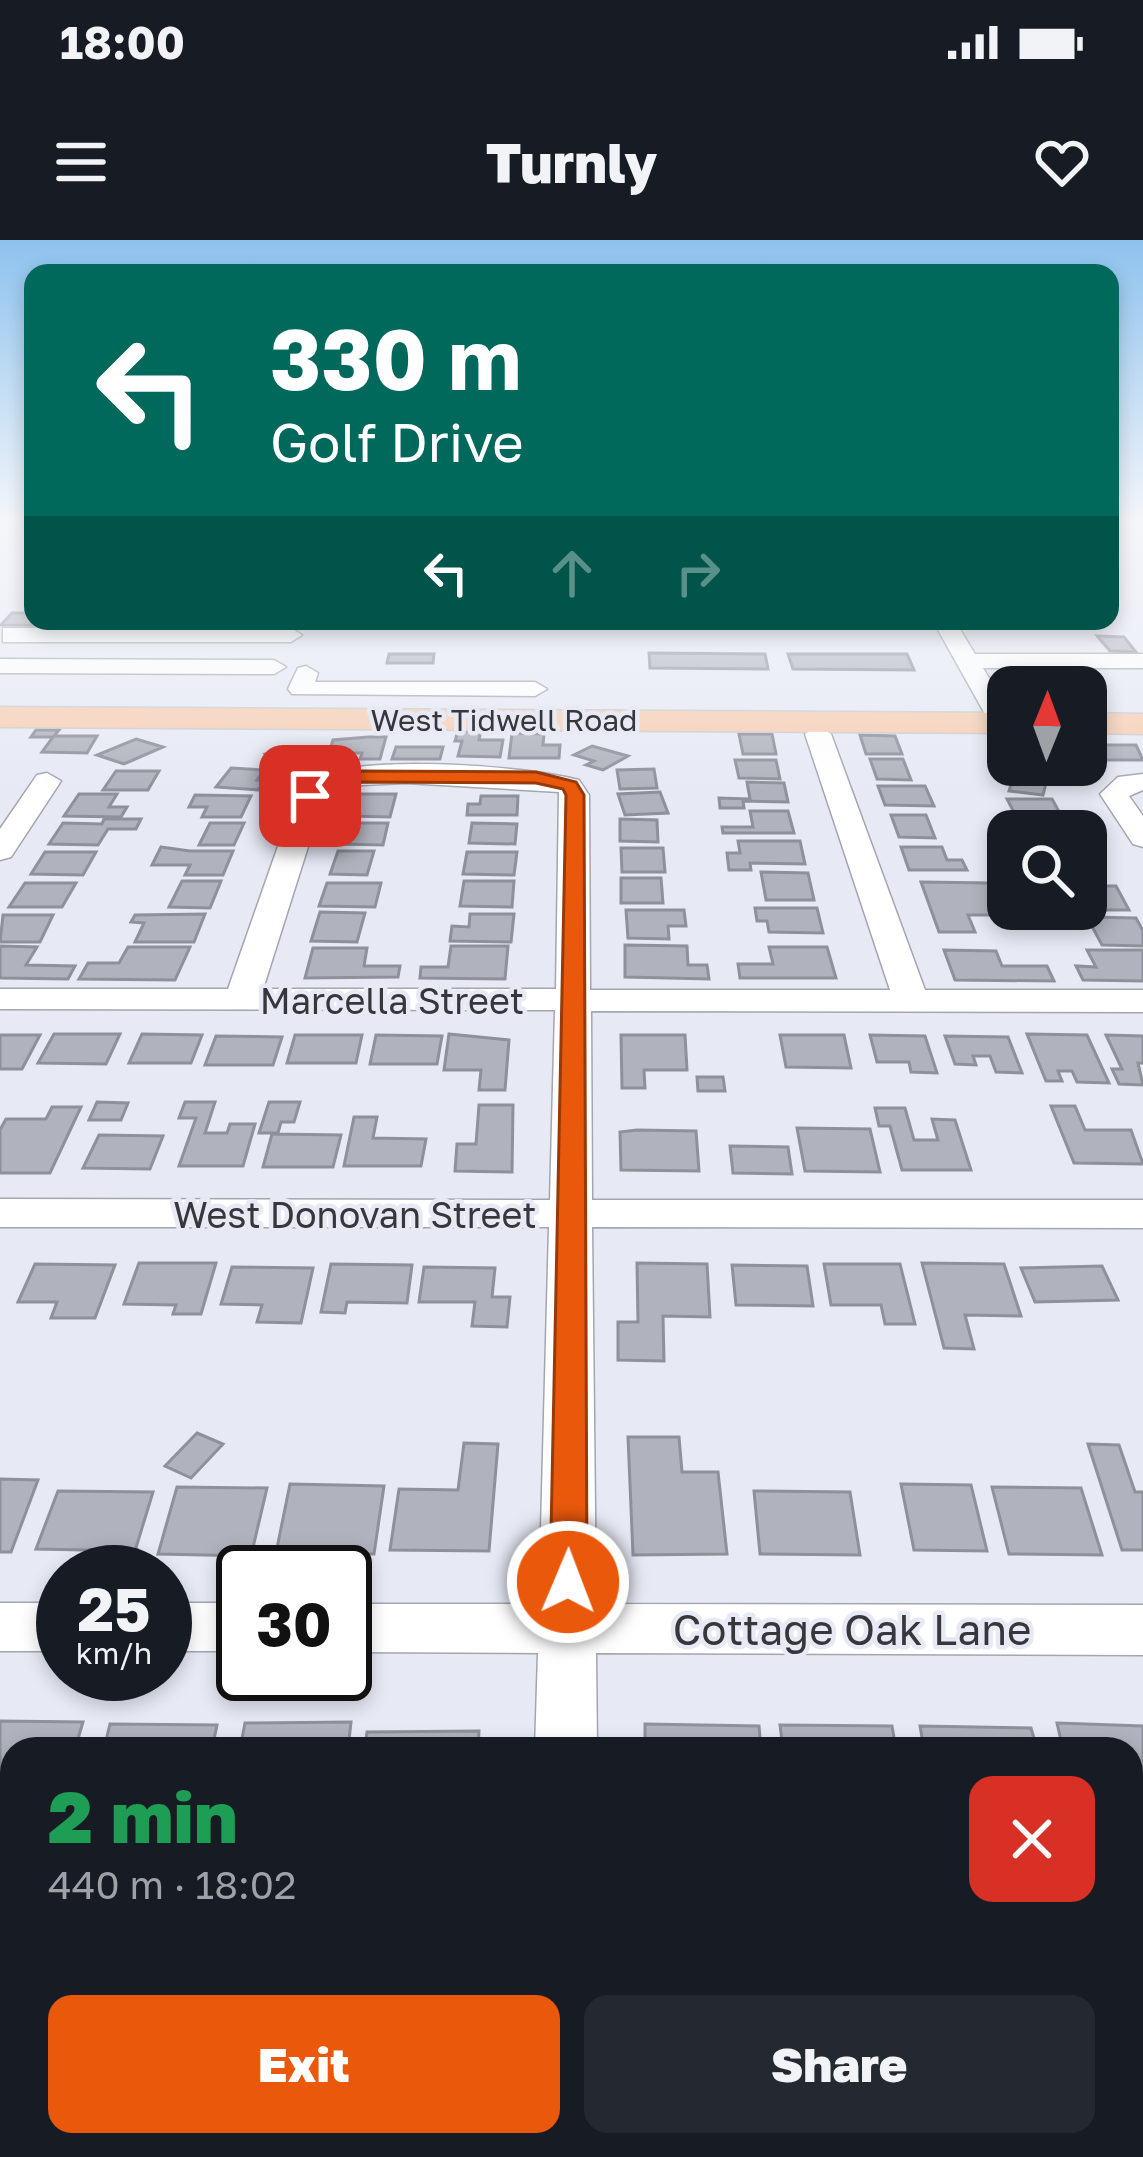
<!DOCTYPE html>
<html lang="en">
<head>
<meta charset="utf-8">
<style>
	:root { --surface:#171b24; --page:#242831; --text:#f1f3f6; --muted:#9ea1a6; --accent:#ea580c }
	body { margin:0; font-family:"Golos Text",sans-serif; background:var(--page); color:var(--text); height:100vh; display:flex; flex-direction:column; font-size:45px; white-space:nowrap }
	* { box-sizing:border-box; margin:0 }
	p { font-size:39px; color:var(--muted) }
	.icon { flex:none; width:66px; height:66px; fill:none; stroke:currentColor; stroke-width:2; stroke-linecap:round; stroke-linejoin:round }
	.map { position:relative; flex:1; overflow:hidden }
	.panel { position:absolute; left:0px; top:1497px; width:1143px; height:420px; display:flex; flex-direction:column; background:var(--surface); border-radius:36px 36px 0 0; box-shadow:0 6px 18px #0003 }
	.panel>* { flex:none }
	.guide { position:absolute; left:24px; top:24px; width:1095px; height:366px; border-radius:24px; box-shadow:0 6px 18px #0003; background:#00695c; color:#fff; overflow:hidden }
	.needle { width:78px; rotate:1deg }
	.tools { position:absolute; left:987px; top:426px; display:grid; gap:24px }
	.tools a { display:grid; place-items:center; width:120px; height:120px; border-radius:24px; background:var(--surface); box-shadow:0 6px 18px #0003; font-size:60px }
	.speed { position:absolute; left:36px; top:1305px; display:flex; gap:24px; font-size:60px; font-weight:700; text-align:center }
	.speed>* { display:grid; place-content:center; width:156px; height:156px; border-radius:50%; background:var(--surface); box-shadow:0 6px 18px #0003; line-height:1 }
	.speed small { font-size:30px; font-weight:400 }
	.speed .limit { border:6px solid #111; border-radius:18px; background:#fff; color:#111 }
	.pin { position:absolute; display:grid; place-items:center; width:102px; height:102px; color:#fff; margin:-51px; border-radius:24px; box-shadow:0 6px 18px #0006 }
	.me { position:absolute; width:132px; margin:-66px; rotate:1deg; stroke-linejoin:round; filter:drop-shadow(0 0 9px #0008) }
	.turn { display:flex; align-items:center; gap:42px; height:252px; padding:0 48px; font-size:54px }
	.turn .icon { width:156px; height:156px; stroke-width:2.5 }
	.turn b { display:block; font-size:84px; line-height:102px }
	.lanes { display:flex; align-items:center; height:114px; padding:0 48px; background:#0003; justify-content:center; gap:60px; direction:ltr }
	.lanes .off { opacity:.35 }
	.round { display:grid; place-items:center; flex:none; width:126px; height:126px; border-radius:24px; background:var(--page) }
	.headline { display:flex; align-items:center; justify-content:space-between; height:204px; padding:0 48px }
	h1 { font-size:72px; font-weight:800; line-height:90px; color:#1e9e55 }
	.primary-button { display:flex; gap:24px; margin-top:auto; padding:24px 48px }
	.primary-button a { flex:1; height:138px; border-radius:24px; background:var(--accent); color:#fff; font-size:48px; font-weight:800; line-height:138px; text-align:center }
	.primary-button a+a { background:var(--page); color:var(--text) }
	.status { display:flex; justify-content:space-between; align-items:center; height:84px; padding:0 60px; background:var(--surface); direction:ltr }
	.status svg { height:33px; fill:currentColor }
	header { display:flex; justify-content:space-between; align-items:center; height:156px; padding:0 48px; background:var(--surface); font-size:54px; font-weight:800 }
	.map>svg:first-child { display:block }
	.building { fill:#b0b3bd; stroke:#8e909a; stroke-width:3 }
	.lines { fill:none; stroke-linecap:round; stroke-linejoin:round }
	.minor-casing { stroke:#a3a6af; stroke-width:3 }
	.major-casing { stroke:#cbcbcc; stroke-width:3 }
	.minor { fill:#fff; fill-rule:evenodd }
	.major { fill:#f7ceb3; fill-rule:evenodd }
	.route { fill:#ea580c; stroke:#983908; stroke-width:3 }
	.labels { text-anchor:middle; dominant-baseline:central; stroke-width:9; stroke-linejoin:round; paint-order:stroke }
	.far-street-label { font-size:30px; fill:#36373b; stroke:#e7eaf5 }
	.street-label { font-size:36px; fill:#36373b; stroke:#e7eaf5 }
	.near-street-label { font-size:42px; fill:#36373b; stroke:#e7eaf5 }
</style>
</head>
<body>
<div class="status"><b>18:00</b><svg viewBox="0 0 49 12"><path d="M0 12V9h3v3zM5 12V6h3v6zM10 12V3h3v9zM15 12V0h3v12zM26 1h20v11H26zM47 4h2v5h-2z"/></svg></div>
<header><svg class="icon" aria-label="menu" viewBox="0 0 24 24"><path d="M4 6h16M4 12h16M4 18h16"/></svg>Turnly<svg class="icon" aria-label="heart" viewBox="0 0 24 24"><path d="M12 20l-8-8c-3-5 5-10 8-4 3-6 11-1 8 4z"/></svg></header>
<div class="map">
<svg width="1143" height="1917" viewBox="0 0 1143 1917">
	<rect width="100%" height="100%" fill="#e7eaf5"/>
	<path class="building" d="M12,373H33V381H250L247,386L1,385Z
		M1097,396L1124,397L1136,412L1110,411Z
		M649,413L765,414L768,429L650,428Z
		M389,414H434L433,423H387Z
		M788,414H907L914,430L793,429Z
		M36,490H59L54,496H97L87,513L42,512L53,497H31Z
		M458,491H481L479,500H503L500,517L458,516L462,501H455Z
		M512,493L544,494L543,505H560L559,518H509Z
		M739,494H772L776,514H743Z
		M860,495L895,496L902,514H866Z
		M368,497H386L380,519H360L362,513H329L333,500Z
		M136,499L163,507L124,524L97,515Z
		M1091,505H1136L1143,520H1102Z
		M592,506L628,516L603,530L586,525L594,521L574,515Z
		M306,507L314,517L295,520L299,526L277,530L265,514Z
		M396,507H443L440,519H392Z
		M870,519H903L911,540L877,539Z
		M735,520H776L780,539L739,538Z
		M231,528L264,530L257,540L265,541L258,550L216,547Z
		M654,529L657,548L620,549L617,530Z
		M116,531H159L148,550H103Z
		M1015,532L1048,536L1043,555L1009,551Z
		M747,542L784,543L788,562L743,561L744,568H720L719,558L750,559Z
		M878,546H925L934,566L885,565Z
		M660,552L668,573L625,575L618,554Z
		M79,554H117L109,567H127L121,577L64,576Z
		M353,554H396L390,577L346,576Z
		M195,555L251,556L241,577H202L207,567H189Z
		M481,556H518L517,575H467L468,564H480Z
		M1007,559H1052L1062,577L1016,576Z
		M750,571H788L794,593H723L722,587H753Z
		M891,575H926L935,598L899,597Z
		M104,579H141L136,589H108L98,605L49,604L63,583L102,584Z
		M620,579L657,580L658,602L620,601Z
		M210,583H244L234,605H199Z
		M345,583H388L383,605L338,604Z
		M472,583L517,584L515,604L469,603Z
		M738,601H800L805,624L750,623L751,630H729L727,613H740Z
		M161,607L190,611H233L223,635H185L190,625H152Z
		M901,607H942L947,620H962L967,630H909Z
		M621,608H663L665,632H622Z
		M338,611H374L367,635L330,634Z
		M45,612H96L83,635L31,634Z
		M467,612H517L514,635L463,634Z
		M761,632L808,633L814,660H766Z
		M621,638H661L663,663H621Z
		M182,641H221L210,668L169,667Z
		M464,641H514L512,667L460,666Z
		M921,642L991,643L1005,675H968L975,692H939Z
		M25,643H76L62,667H9Z
		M327,643H381L375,667L319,666Z
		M1086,646H1116L1129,670H1072L1086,669Z
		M755,668H817L823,693L769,692L767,681H757Z
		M626,670H684L686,686H668L669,699L628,698Z
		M320,672L365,673L357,702L311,701Z
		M205,674L194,702H135L144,683L131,682L135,675Z
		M470,674H514L511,702L450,701L452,686L469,687Z
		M3,675H53L40,702H0Z
		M1087,677L1136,678L1143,691V706L1102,705Z
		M625,705L687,706L688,725H707L709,739L625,737Z
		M0,706L37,707L26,725L75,726L68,739L0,738Z
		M451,706H508L505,739L420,738L421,727H448Z
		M128,707H190L175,740L79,739L88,723H119Z
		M769,707H827L836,738H740L738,724H773Z
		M313,708H367L364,726H400L398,737L305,738Z
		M944,710L996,711L1002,726H1047L1054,741L955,740Z
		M1087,710H1143V741L1083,740L1076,726L1096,727Z
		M54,794H120L106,824L38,823Z
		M142,794L202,795L191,823H129Z
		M449,794L509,800L505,850H479L481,830H444Z
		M1027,794L1087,795L1109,843L1077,842L1072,831H1058L1062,841H1046Z
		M0,795H40L22,829H0Z
		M295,795H362L356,823H287Z
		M376,795L442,796L437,824H370Z
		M621,795H685L687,830H644L645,848H622Z
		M780,795H844L851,828L786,827Z
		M870,795L925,796L937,833L911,832L909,822H877Z
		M1106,795L1143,796V823H1138L1143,845L1119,844L1112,829H1122Z
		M216,796L282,797L273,825H205Z
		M945,796L1008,797L1022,833L996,832L990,816H973L976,825L955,824Z
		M697,837H723L725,851H698Z
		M97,862L128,863L121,880H89Z
		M185,862H215L205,893H227L230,884H255L243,926H179L196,878H179Z
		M269,862H300L294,882H281L278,893H259Z
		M479,865H513L512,932L455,931L457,904H476Z
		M1051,866H1075L1085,890H1131L1143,924L1074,923Z
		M52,867H81L50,933H0V890L6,879H46Z
		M875,868H905L914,900H938L932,879L955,880L971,930H902L890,886H879Z
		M354,877H377L373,898L426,899L421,926H344Z
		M797,888L870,889L880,932L805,931Z
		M637,890L696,891L699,931L621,930L620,892Z
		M272,894L341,895L333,927H263Z
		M99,895L163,896L150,929L83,928Z
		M730,906L788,907L792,934L733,933Z
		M139,1023H216L201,1074H173L176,1065L124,1064Z
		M637,1023L707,1024L710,1077L663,1076L664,1121L618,1120V1082H638Z
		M922,1023L1004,1024L1021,1076L965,1075L974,1109L944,1108Z
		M35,1024L115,1025L95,1078H51L57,1062H18Z
		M331,1024L412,1025L407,1063L347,1062L345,1073L321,1072Z
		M824,1024H900L915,1084H885L881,1065H831Z
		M732,1025L807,1026L813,1066L736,1065Z
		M1102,1026L1118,1060L1035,1062L1021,1028Z
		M232,1027L313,1028L301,1083L257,1082L262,1065L221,1064Z
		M424,1027L495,1028L492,1057H510L507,1087L472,1086L475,1062H419Z
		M197,1193L223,1204L191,1238L165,1226Z
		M628,1197H679L682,1232H718L727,1314L633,1315Z
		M464,1203L498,1204L489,1311L390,1310L399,1249L458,1250Z
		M1088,1204L1119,1205L1135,1252H1143V1310H1122Z
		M0,1239L38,1240L11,1312H0Z
		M290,1244L384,1246L374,1314L276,1313Z
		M901,1244L971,1245L987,1311L914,1310Z
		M177,1247L267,1248L251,1316L158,1314Z
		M992,1247L1081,1248L1102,1315L1009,1314Z
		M58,1251L153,1252L135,1311L36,1309Z
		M754,1251L850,1252L860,1315L760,1314Z
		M0,1481L83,1482L75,1509H12V1582H0Z
		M351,1482L348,1509H240L245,1483Z
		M1057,1483L1143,1486V1549L1131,1548V1509H1063Z
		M110,1484L217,1485L212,1509H104Z
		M645,1484L759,1486L761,1509H645Z
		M780,1485L892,1486L896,1509H783Z
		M920,1486L1031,1488L1037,1509H924Z
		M479,1491L478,1509H365L367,1492Z"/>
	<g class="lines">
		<defs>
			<path id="minor" d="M933,381H955L975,414H1143V428H983L1008,470V489L1003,491L990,483Z
				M3,388H291L302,395L291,402H3Z
				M0,419L274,420L286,427L274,434L0,433Z
				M306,426L318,433L315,442H535L547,449L535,456L292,454L288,449L298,428Z
				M818,486L831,494L925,750H1143V772L591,771L592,960H1143V988L592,987L596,1364L1143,1365V1415L596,1413L597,1509H535L538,1413L345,1412V1364H539L549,987H0V959L550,960L555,770L0,769V749H228L296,555C302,547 306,539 316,536C372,515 519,525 579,540L589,555L590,750H890L805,494ZM406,543L559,552L556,749H263L325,553L340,546Z
				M47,533L61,541L11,617L0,620V589L37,535Z
				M1143,534V550L1129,556L1143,576V607L1133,604L1100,554L1118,537Z
				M0,1363H63V1411H0Z
				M165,1363H243V1411H165Z
				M523,1905H599V1917H523Z"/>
			<path id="major" d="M0,467L1008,473V493L0,487Z
				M1086,473L1143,474V494L1086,493Z"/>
		</defs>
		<use href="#minor" class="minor-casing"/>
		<use href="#major" class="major-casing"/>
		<use href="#minor" class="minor"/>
		<use href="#major" class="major"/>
	</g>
	<linearGradient id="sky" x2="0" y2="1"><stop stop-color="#8dc2ee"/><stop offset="0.51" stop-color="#f4f6fa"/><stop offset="1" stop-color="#f4f6fa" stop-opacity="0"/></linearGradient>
	<rect width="1143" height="552" fill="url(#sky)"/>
	<path class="route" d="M357,531L536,532L576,542L584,555L587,1342L581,1353L568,1358L556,1353L550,1342L566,555L563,549L536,543L357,542L330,546L310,561L301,556L318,538Z"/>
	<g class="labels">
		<g class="far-street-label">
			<text x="504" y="480">West Tidwell Road</text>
		</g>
		<g class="street-label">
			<text x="392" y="760">Marcella Street</text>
			<text x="355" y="974">West Donovan Street</text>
		</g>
		<g class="near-street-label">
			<text x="852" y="1389">Cottage Oak Lane</text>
		</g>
	</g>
</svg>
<div class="tools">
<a><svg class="needle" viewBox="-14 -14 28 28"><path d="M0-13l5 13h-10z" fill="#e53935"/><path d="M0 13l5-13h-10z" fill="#9ea1a6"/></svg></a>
<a><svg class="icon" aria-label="search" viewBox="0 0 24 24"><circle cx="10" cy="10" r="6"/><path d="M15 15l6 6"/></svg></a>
</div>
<div class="speed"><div>25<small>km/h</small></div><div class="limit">30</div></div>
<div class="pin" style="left:310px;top:556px;background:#d93025"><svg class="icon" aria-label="arrive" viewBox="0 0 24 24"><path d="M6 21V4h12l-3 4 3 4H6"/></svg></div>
<svg class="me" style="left:568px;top:1342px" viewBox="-20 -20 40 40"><circle r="17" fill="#ea580c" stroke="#fff" stroke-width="3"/><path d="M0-11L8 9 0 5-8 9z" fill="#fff"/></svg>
<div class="guide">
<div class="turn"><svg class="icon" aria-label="left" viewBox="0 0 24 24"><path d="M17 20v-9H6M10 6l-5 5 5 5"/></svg><div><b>330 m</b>Golf Drive</div></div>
<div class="lanes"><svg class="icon" aria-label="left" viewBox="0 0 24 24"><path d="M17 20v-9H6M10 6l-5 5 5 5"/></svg><svg class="icon off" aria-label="ahead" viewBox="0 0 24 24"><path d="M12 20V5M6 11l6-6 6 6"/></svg><svg class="icon off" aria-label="right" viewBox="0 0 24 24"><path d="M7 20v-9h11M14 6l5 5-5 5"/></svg></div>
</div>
<section class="panel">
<div class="headline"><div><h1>2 min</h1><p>440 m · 18:02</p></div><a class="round" style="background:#d93025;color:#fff"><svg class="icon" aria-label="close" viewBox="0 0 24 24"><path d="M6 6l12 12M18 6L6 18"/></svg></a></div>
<div class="primary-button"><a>Exit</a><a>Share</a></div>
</section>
</div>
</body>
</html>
